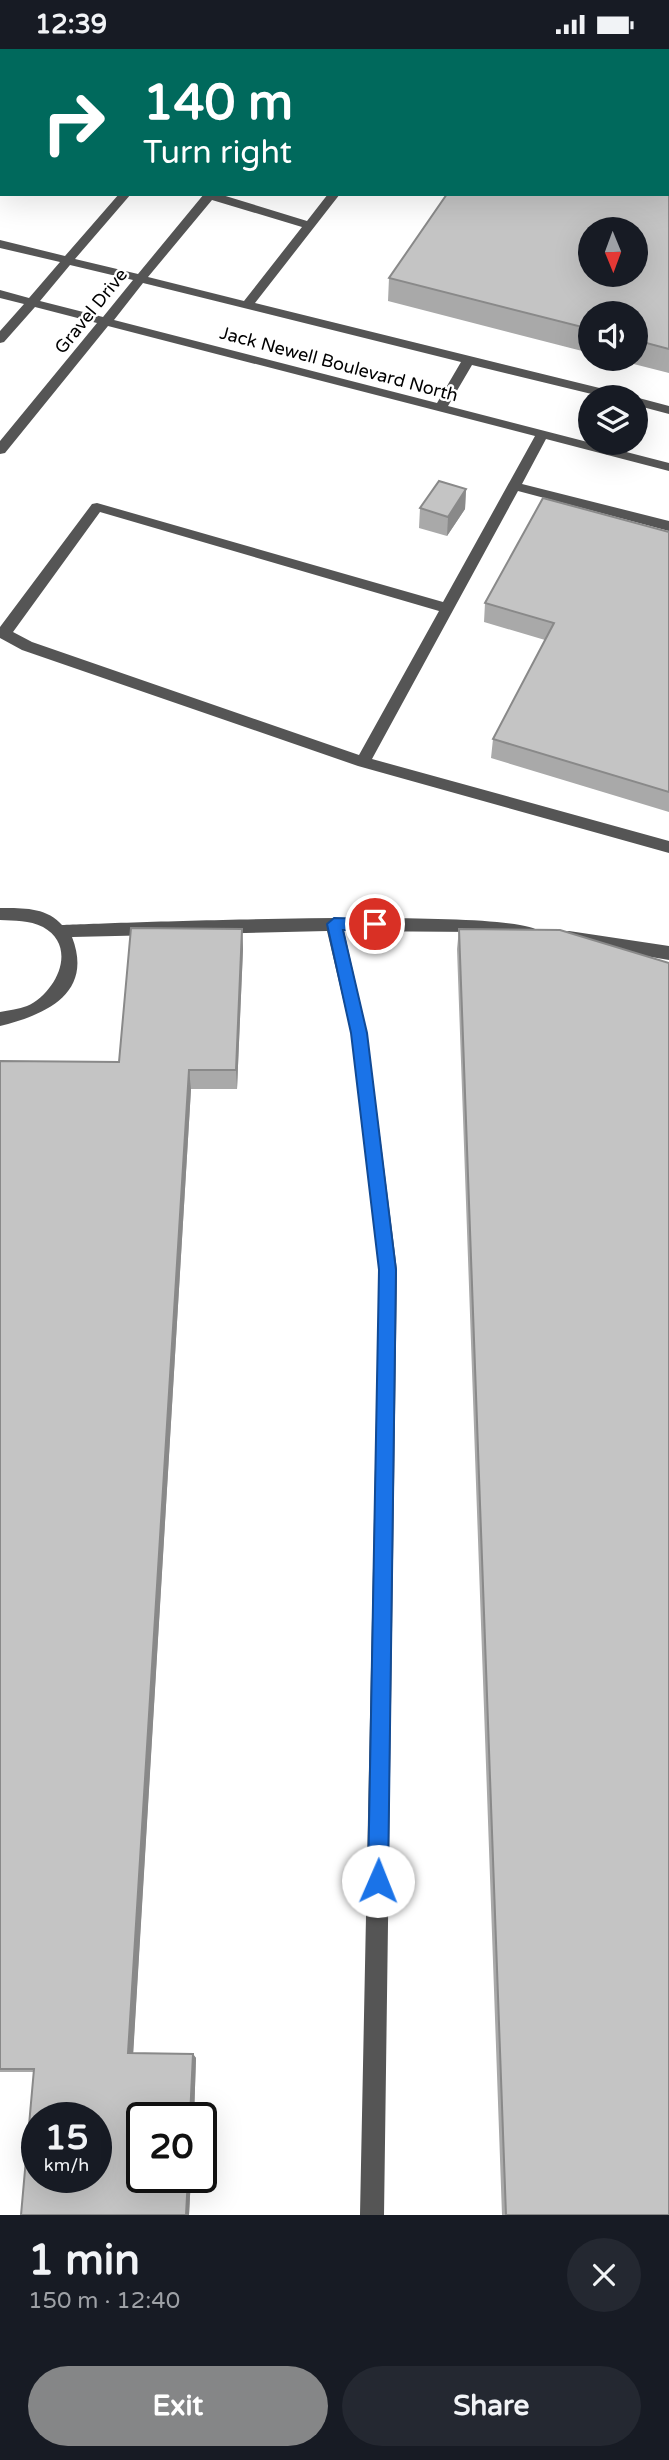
<!DOCTYPE html>
<html lang="en">
<head>
<meta charset="utf-8">
<style>
	:root { --surface:#171b24; --page:#242831; --text:#f1f3f6; --muted:#9ea1a6; --accent:#858687 }
	body { margin:0; font-family:"Varela Round",sans-serif; background:var(--page); color:var(--text); height:100vh; display:flex; flex-direction:column; font-size:26px; white-space:nowrap }
	* { box-sizing:border-box; margin:0 }
	p { font-size:23px; color:var(--muted) }
	.icon { flex:none; width:38px; height:38px; fill:none; stroke:currentColor; stroke-width:2; stroke-linecap:round; stroke-linejoin:round }
	.map { position:relative; height:2166px; overflow:hidden }
	.side { display:flex; flex-direction:column; background:var(--surface); flex:1 }
	.side>* { flex:none }
	.top-card { position:absolute; left:0px; top:0px; width:670px; height:147px; box-shadow:0 7px 28px #0002; background:#00695c; color:#fff; overflow:hidden }
	.needle { width:46px; rotate:179deg }
	.tools { position:absolute; left:578px; top:168px; display:grid; gap:14px }
	.tools a { display:grid; place-items:center; width:70px; height:70px; border-radius:50%; background:var(--surface); box-shadow:0 7px 28px #0002; font-size:35px }
	.speed { position:absolute; left:21px; top:2053px; display:flex; gap:14px; font-size:35px; font-weight:700; text-align:center }
	.speed>* { display:grid; place-content:center; width:91px; height:91px; border-radius:50%; background:var(--surface); box-shadow:0 7px 28px #0002; line-height:1 }
	.speed small { font-size:18px; font-weight:400 }
	.speed .limit { border:4px solid #111; border-radius:10px; background:#fff; color:#111 }
	.pin { position:absolute; display:grid; place-items:center; width:60px; height:60px; color:#fff; margin:-30px; border:4px solid #fff; border-radius:50%; box-shadow:0 2px 7px #0007 }
	.me { position:absolute; width:77px; margin:-38px; rotate:1deg; stroke-linejoin:round; filter:drop-shadow(0 0 5px #0008) }
	.turn { display:flex; align-items:center; gap:24px; height:147px; padding:0 28px; font-size:32px }
	.turn .icon { width:91px; height:91px; stroke-width:2.5 }
	.turn b { display:block; font-size:49px; line-height:60px }
	.round { display:grid; place-items:center; flex:none; width:74px; height:74px; border-radius:37px; background:var(--page) }
	.overview { display:flex; align-items:center; justify-content:space-between; height:119px; padding:0 28px }
	h1 { font-size:42px; font-weight:800; line-height:52px }
	.button { display:flex; gap:14px; margin-top:auto; padding:14px 28px }
	.button a { flex:1; height:80px; border-radius:42px; background:var(--accent); color:#fff; font-size:28px; font-weight:800; line-height:80px; text-align:center }
	.button a+a { background:var(--page); color:var(--text) }
	.status { display:flex; justify-content:space-between; align-items:center; height:49px; padding:0 35px; background:var(--surface); direction:ltr }
	.status svg { height:19px; fill:currentColor }
	.map>svg:first-child { display:block }
	.lines { fill:none; stroke-linecap:round; stroke-linejoin:round }
	.minor { fill:#555; fill-rule:evenodd }
	.wall { fill:#a9a9a9; fill-rule:evenodd }
	.shaded-wall { fill:#898989 }
	.building { fill:#c4c4c4; stroke:#898989; stroke-width:2; fill-rule:evenodd }
	.route { fill:#1a73e8; stroke:#114b97; stroke-width:2 }
	.labels { text-anchor:middle; dominant-baseline:central; stroke-width:5; stroke-linejoin:round; paint-order:stroke }
	.far-street-label { font-size:18px; fill:#000; stroke:#fff }
</style>
</head>
<body>
<div class="status"><b>12:39</b><svg viewBox="0 0 49 12"><path d="M0 12V9h3v3zM5 12V6h3v6zM10 12V3h3v9zM15 12V0h3v12zM26 1h20v11H26zM47 4h2v5h-2z"/></svg></div>
<div class="map">
<svg width="669" height="2166" viewBox="0 0 669 2166">
	<rect width="100%" height="100%" fill="#fff"/>
	<g class="lines">
		<path class="minor" d="M239,0H250L238,2Z
			M313,0H324L312,2Z
			M387,0H404L405,2H388Z
			M443,0H453L442,2Z
			M119,145H131L75,210L138,225L204,145H219L307,172L328,145H340L255,254L624,345L625,348H604L472,316L448,357L669,414V422L546,390L522,435L669,472V482L518,442L372,710L669,792V804L358,717L22,601L0,589V578L92,455L97,454L443,553L535,387L108,277L5,404L0,405V392L97,274L35,258L4,293L0,294V282L24,255L0,249V241L29,249L60,213L0,199V191L65,207ZM212,151L302,178L244,252L148,228ZM70,216L133,231L103,268L40,252ZM143,234L461,313L437,354L114,271ZM100,463L439,562L359,706L32,593L13,583Z
			M634,348H635L669,357V365L635,356Z
			M0,859C21,859 47,858 62,876C116,874 525,858 539,883L531,889L477,883L344,882L367,984L397,1221L384,2166H360L379,1221L351,984L327,882L72,888C94,945 45,966 0,977V963C9,961 19,960 27,957C56,944 79,898 43,878C29,871 15,872 0,871Z
			M569,882L669,897V911L563,893L561,888L563,883Z"/>
	</g>
	<path class="wall" d="M669,0V324L614,310H635V264H590V304L388,252L389,229Z
		M466,440L465,460L447,487L419,479L420,459Z
		M669,483V763L491,709L493,690L545,591L484,573L485,554Z
		M131,879L242,880L243,900L237,1040H191L133,2004L193,2005L196,2009L194,2068H142V2128H191L189,2166H21L34,2023H0V1012L119,1013ZM37,2068H96V2128H37Z
		M459,880L669,2166H502L457,900Z"/>
	<path class="shaded-wall" d="M466,440L465,460L447,487L448,468Z
		M242,880L243,900L237,1040L236,1021Z
		M189,1021L191,1040L133,2008L128,2004Z
		M193,2005L196,2009L194,2068H190Z
		M188,2128H191L189,2166H186Z"/>
	<path class="building" d="M549,0H669V300L635,291V264H590V280L389,229L447,145H668V2H548ZM590,180H635V226H590Z
		M439,432L466,440L448,468L420,459Z
		M543,449L669,483V743L493,690L554,574L485,554Z
		M131,879L242,880L236,1021H189L128,2004L193,2005L190,2068H142V2128H188L186,2166H21L34,2020H0V1012L119,1013ZM37,2068H96V2128H37Z
		M459,880L560,881L669,914V2166H506Z"/>
	<path class="route" d="M334,869L375,870L382,875L375,881H343L367,984L396,1221L388,1832L385,1840L378,1843L371,1840L368,1832L379,1221L351,984L327,875Z"/>
	<g class="labels">
		<g class="far-street-label">
			<text transform="translate(91 262) rotate(-51)">Gravel Drive</text>
			<text transform="translate(339 315) rotate(15)">Jack Newell Boulevard North</text>
		</g>
	</g>
</svg>
<div class="tools">
<a><svg class="needle" viewBox="-14 -14 28 28"><path d="M0-13l5 13h-10z" fill="#e53935"/><path d="M0 13l5-13h-10z" fill="#9ea1a6"/></svg></a>
<a><svg class="icon" aria-label="sound" viewBox="0 0 24 24"><path d="M4 9h4l5-4v14l-5-4H4zM17 9q2 3 0 6"/></svg></a>
<a><svg class="icon" aria-label="layers" viewBox="0 0 24 24"><path d="M12 4l9 5-9 5-9-5zM3 14l9 5 9-5"/></svg></a>
</div>
<div class="speed"><div>15<small>km/h</small></div><div class="limit">20</div></div>
<div class="pin" style="left:375px;top:875px;background:#d93025"><svg class="icon" aria-label="arrive" viewBox="0 0 24 24"><path d="M6 21V4h12l-3 4 3 4H6"/></svg></div>
<svg class="me" style="left:378px;top:1832px" viewBox="-20 -20 40 40"><circle r="19" fill="#fff"/><path d="M0-13L10 11 0 6-10 11z" fill="#1a73e8"/></svg>
<div class="top-card">
<div class="turn"><svg class="icon" aria-label="right" viewBox="0 0 24 24"><path d="M7 20v-9h11M14 6l5 5-5 5"/></svg><div><b>140 m</b>Turn right</div></div>
</div>
</div>
<section class="side">
<div class="overview"><div><h1>1 min</h1><p>150 m · 12:40</p></div><a class="round"><svg class="icon" aria-label="close" viewBox="0 0 24 24"><path d="M6 6l12 12M18 6L6 18"/></svg></a></div>
<div class="button"><a>Exit</a><a>Share</a></div>
</section>
</body>
</html>
